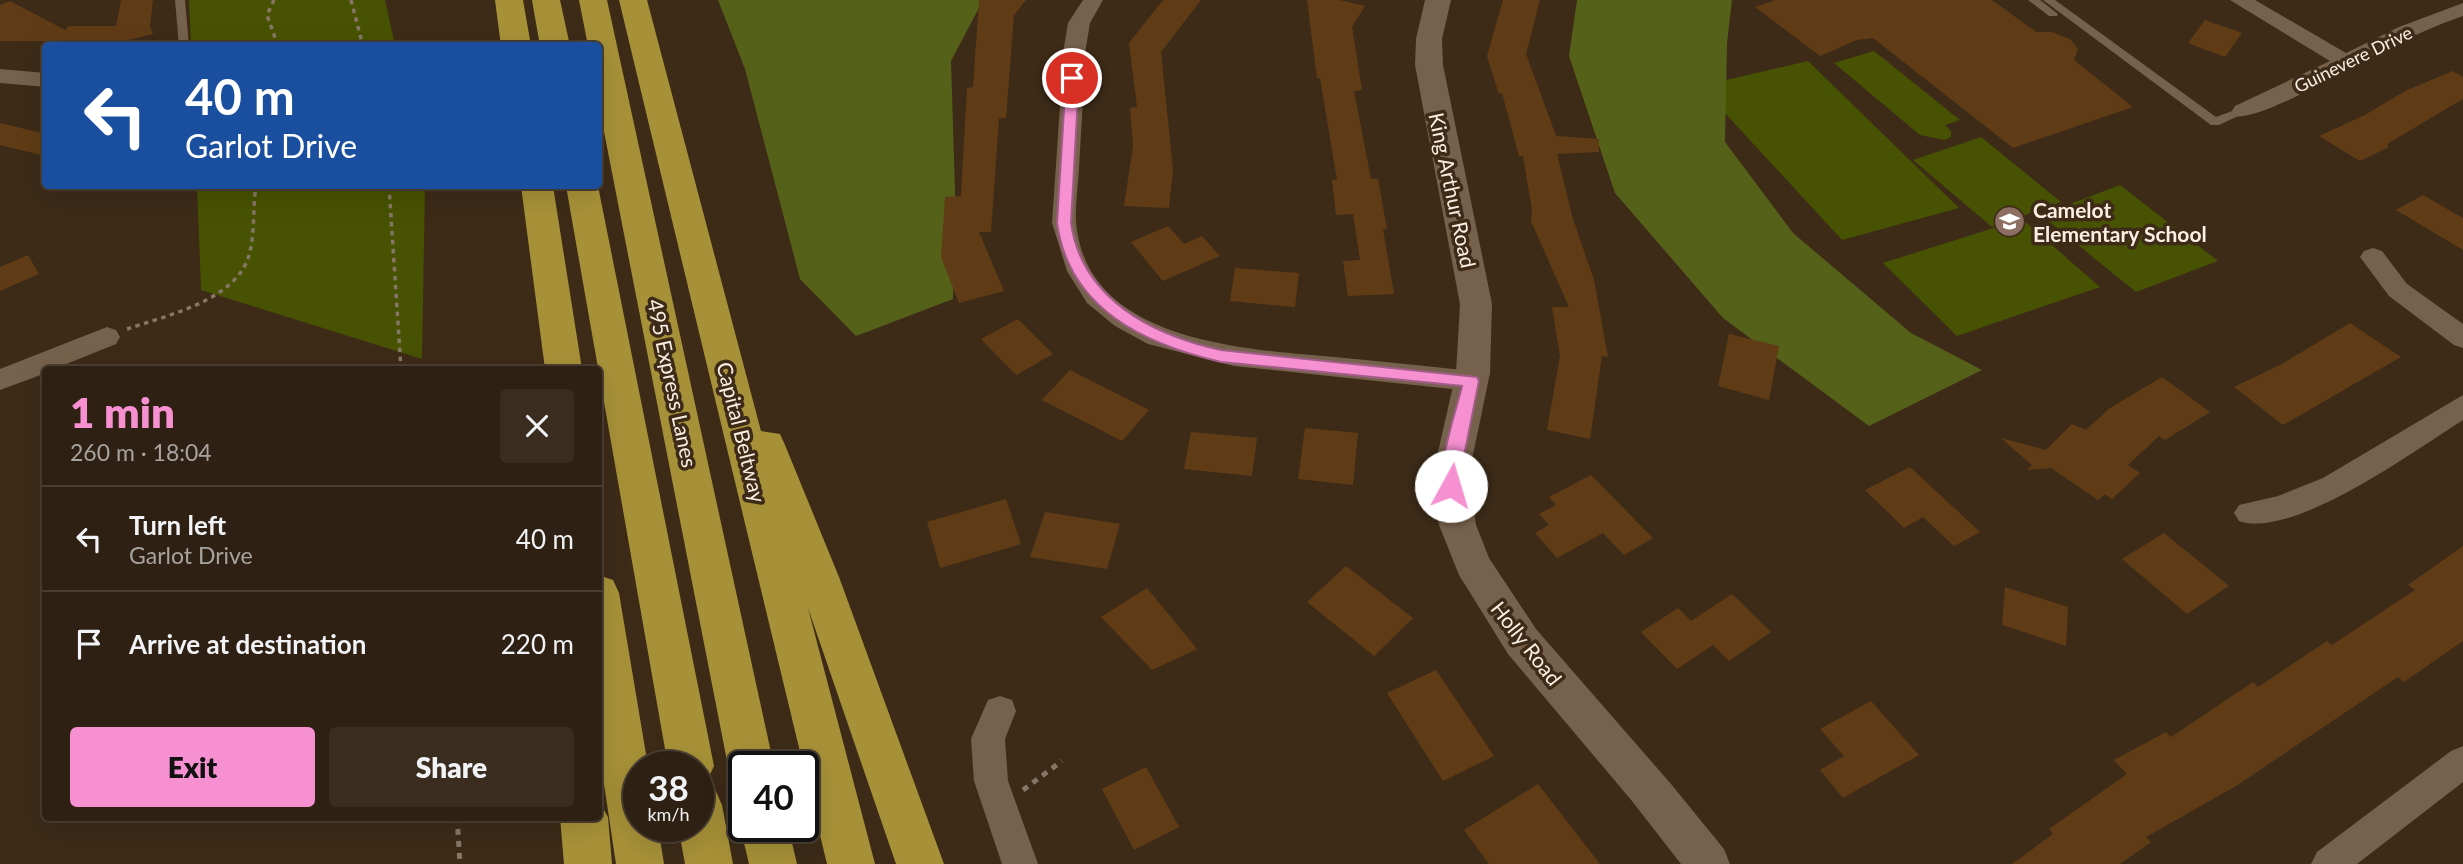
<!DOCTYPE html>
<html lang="en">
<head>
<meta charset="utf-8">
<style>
	:root { --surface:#2e2012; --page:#3a2d20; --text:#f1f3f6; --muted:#a7a39f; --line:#493e32; --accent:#f690d0 }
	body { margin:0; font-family:Lato,sans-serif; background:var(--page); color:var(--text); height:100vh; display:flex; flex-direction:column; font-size:26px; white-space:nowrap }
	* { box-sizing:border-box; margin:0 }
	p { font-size:23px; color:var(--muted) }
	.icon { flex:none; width:38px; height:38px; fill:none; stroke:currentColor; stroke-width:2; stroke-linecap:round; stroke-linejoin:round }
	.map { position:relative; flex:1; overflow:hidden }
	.details { position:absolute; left:42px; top:366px; width:560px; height:455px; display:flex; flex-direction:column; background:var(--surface); border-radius:7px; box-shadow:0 7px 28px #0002,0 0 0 2px var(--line) }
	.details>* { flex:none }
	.banner { position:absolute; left:42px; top:42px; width:560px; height:147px; border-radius:7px; box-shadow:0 7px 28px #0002,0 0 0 2px var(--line); background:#1a4fa0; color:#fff; overflow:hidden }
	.speed { position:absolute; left:623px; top:751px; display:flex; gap:14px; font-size:35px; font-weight:700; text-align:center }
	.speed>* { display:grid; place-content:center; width:91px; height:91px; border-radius:50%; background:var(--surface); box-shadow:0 7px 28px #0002,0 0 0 2px var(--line); line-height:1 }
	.speed small { font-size:18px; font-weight:400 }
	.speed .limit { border:4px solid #111; border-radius:10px; background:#fff; color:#111 }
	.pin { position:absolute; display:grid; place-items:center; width:60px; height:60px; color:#fff; margin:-30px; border:4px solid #fff; border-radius:50%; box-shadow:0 2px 7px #0007 }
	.me { position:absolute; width:77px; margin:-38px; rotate:6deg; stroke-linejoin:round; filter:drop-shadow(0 0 5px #0008) }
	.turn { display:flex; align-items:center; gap:24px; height:147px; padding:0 28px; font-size:32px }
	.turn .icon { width:91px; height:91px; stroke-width:2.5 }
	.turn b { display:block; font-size:49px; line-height:60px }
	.round { display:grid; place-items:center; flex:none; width:74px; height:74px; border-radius:7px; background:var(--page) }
	.head { display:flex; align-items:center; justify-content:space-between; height:119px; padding:0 28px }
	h1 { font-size:42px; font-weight:800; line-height:52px; color:var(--accent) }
	.button { display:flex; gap:14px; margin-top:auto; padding:14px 28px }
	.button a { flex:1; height:80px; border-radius:7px; background:var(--accent); color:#111; font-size:28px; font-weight:800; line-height:80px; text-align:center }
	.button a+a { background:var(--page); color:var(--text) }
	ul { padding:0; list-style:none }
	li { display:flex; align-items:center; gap:21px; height:105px; padding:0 28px; border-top:2px solid var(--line) }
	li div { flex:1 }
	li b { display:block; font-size:26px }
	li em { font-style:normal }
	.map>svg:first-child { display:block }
	.green { fill:#475202 }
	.forest { fill:#556118 }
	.building { fill:#603c16 }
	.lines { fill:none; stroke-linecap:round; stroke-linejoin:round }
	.path-far1 { stroke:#867666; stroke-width:3.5; stroke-dasharray:4.5 4.5; stroke-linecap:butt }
	.path { stroke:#867666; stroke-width:5; stroke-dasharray:6 6; stroke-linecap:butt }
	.service { fill:#76614c; fill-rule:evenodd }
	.minor { fill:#76614c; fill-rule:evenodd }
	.tertiary { fill:#76614c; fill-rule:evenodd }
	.motorway { fill:#a79138; fill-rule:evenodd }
	.route { fill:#f690d0; stroke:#a05e87; stroke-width:2 }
	.labels { text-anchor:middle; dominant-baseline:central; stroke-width:7; stroke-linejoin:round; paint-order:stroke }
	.far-street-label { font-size:18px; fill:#fbefe3; stroke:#3d2b18 }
	.street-label { font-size:21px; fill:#fbefe3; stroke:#3d2b18 }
	.poi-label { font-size:21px; font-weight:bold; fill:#fbefe3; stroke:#3d2b18; text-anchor:start }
</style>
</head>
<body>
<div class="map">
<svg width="2463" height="864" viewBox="0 0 2463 864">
	<rect width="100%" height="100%" fill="#3d2b18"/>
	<path class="green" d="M189,0H385L395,45H191Z
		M1874,51L1960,120L1945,125L1951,131V137L1944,140L1920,135L1834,63Z
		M1808,61L1959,208L1842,240L1700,86Z
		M1981,137L2061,202L1992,227L1913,160Z
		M2120,185L2218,261L2136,292L2041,215Z
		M197,186H425L422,359L201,290Z
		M2022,219L2100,287L1957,336L1883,263Z"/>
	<path class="forest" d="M718,0H988L980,6L951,61L955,191L953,299L856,336L800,279L745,69Z
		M1577,0H1732L1727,43L1725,142L1793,233L1911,333L1982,370L1869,426L1723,318L1615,193L1569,56Z"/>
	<path class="building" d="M121,0H153L150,26L153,34L104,46H50L55,41H0V5L10,1L65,30L69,26H116Z
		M979,0H1026L1014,15L1006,118H999L991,232H979L1004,291L959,303L941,257L945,197L961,196L967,88L973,87Z
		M1163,0H1201L1161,52L1173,170L1169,208L1124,206L1133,146L1130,108L1137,107L1129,43Z
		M1307,0H1340L1365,6L1352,27L1362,90L1354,91L1371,179H1378L1387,229H1383L1394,294L1348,296L1343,261L1360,260L1353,214L1336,215L1332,180H1337L1320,78H1317Z
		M1503,0H1540L1526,54L1556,136L1599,139V152L1557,154L1572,216L1594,280L1608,357L1602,356L1590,439L1547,430L1560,356L1552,307H1569L1531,221L1532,210L1523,156H1519L1502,93L1499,94L1487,56Z
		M1775,0H1992L2036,32H2051L2070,39L2078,49L2074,60L2133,107L2013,148L1873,38L1857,40L1820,56L1755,7Z
		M2205,20L2242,33L2225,57L2188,43Z
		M2453,71L2463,77V99L2387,144L2389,147L2360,161L2319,136L2365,115L2405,91Z
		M0,123L46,134V156L0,145Z
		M2423,195L2463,218V250L2396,210Z
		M1168,226L1184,244L1202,236L1220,256L1163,281L1131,242Z
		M28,255L39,274L0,291V267Z
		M1235,268L1299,273L1295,307L1230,301Z
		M1018,319L1053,354L1016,375L981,339Z
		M2350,323L2401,357L2283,425L2234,387L2282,364Z
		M1729,334L1779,346L1769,400L1718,386Z
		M1070,370L1149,410L1122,441L1042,400Z
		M2162,377L2210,412L2165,440L2159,436L2128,465L2140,473L2112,499L2105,494L2098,500L2051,468L2027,470L2032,465L2001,438L2046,450L2072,424L2086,430L2110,408Z
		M1305,428L1358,433L1353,485L1298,479Z
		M1191,432L1257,438L1252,476L1184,469Z
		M1910,467L1980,532L1954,546L1923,517L1904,528L1865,490Z
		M1591,475L1653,538L1624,555L1603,533L1557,558L1535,533L1549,525L1539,514L1556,505L1549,497Z
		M1006,499L1021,544L940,568L927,522Z
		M1045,512L1120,524L1107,569L1030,557Z
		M2164,533L2229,586L2187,614L2122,559Z
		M2463,546V641L2404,682L2398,677L2236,786L2146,837L2151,842L2120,864H2012L2053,834L2049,829L2127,774L2114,760L2166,732L2171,737L2253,682L2258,687L2327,641L2332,645L2415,590L2408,585Z
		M1346,566L1413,618L1374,656L1307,602Z
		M2005,587L2068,607L2066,646L2002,625Z
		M1147,588L1197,649L1152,670L1101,617Z
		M1732,594L1771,632L1729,661L1713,645L1677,669L1641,632L1678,608L1691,621Z
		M1436,670L1494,756L1443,781L1387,693Z
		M1871,701L1919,755L1843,798L1820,770L1844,756L1820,729Z
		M1146,767L1179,827L1134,850L1102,789Z
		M1538,784L1600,864H1489L1464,830Z"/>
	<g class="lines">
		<path class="path-far1" d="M274,0L267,15L278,46
			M351,0L363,46
			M389,186L401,369
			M127,329C165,316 230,302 247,261C256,238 252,210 256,186"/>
		<path class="path" d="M1023,790L1062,761
			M457,817L460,864"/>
		<path class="service" d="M175,0H185L189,46H179Z
			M2028,0H2040L2058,14L2057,16H2049Z
			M2043,0H2055L2216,117L2243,107L2249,111L2219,125H2211Z"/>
		<path class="minor" d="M1083,0H1103L1090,23L1086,47C1084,88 1081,128 1079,169C1078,186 1075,205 1076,222C1086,342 1244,349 1334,357C1380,361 1425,366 1471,371L1481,374L1485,381L1481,388L1471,391L1234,366L1148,344L1115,326L1087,303L1067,271L1052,223L1064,47L1068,23Z
			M2230,0H2255L2346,53L2399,27L2463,3V16C2437,25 2412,36 2388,48C2360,62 2260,122 2235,116L2232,111L2235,106L2330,61Z
			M0,69L46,73V87L0,83Z
			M2373,248L2382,251L2407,284L2463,324V348L2454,345L2389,296L2360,257L2364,251Z
			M107,327L116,330L120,337L116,344L54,369H46V373L0,390V369Z
			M2463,395V420C2417,449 2293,540 2239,521L2234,513L2239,505L2278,496L2323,478Z
			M1000,696L1012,700L1016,711L1005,739L1008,781L1038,864H1002L974,781L971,739L988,700Z
			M2463,746V782L2357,864H2311L2317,852L2451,751Z"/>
		<path class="tertiary" d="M1425,0H1451L1442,39L1443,65L1492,304L1490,373L1469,474L1476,525L1489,558L1536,629L1671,784L1724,849L1730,864H1681L1632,801L1508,654L1459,575L1439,525L1433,474L1456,373L1460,304L1415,65L1416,39Z"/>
		<path class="motorway" d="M495,0H523L531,46H501Z
			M532,0H560L570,46H540Z
			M579,0H607L774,766H744V785L735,781L728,766L598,101V46H588Z
			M619,0H647L761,431L780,434L785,445L839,577L944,864H896L808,608L875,864H827Z
			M521,186H553L582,369H545Z
			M566,186H598L714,766L707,781L701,784L715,789L722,805L733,864H685L678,826H698V766H668Z
			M598,575L613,580L619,593L648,766H639V826H658L664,864H616L598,744Z
			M598,800L608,817L612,864H564L560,817H598Z
			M744,818V826H788L797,864H749L740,826Z"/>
	</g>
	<path class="route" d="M1072,74L1079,78L1071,223C1082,299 1152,335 1221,350L1477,377L1479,381L1457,491H1445C1435,469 1457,409 1462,386L1221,362C1144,344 1069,309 1057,223L1066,78Z"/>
	<defs>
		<symbol id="school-disc" viewBox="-11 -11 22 22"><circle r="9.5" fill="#8d6e63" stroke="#3d2b18"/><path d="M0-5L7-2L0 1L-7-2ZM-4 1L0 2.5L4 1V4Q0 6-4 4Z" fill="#fff"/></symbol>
	</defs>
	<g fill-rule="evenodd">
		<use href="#school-disc" x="1992" y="204" width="35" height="35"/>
	</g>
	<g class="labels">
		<g class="far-street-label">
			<text transform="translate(2353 59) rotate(-26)">Guinevere Drive</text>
		</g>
		<g class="street-label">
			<text transform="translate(1453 190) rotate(78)">King Arthur Road</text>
			<text transform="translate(673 383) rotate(78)">495 Express Lanes</text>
			<text transform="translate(742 432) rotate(76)">Capital Beltway</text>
			<text transform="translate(1527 643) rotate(52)">Holly Road</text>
		</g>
		<g class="poi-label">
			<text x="2033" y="209">Camelot<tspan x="2033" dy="24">Elementary School</tspan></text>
		</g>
	</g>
</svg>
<div class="speed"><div>38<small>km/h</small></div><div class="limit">40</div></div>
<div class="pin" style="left:1072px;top:78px;background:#d93025"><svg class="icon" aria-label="arrive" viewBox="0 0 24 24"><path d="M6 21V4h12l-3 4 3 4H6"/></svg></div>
<svg class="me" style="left:1451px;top:486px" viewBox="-20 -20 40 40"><circle r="19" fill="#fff"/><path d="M0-13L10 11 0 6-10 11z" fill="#f690d0"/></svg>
<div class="banner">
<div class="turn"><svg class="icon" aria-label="left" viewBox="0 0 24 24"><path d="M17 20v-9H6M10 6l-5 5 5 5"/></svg><div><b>40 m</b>Garlot Drive</div></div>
</div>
<section class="details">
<div class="head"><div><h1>1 min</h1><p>260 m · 18:04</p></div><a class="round"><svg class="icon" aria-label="close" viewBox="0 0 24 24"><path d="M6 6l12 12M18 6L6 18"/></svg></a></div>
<ul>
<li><svg class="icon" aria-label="left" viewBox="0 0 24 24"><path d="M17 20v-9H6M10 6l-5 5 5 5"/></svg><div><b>Turn left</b><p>Garlot Drive</p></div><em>40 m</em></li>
<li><svg class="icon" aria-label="arrive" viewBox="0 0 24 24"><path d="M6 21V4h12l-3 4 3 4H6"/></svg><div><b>Arrive at destination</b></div><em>220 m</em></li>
</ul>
<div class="button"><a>Exit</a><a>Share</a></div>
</section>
</div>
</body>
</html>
